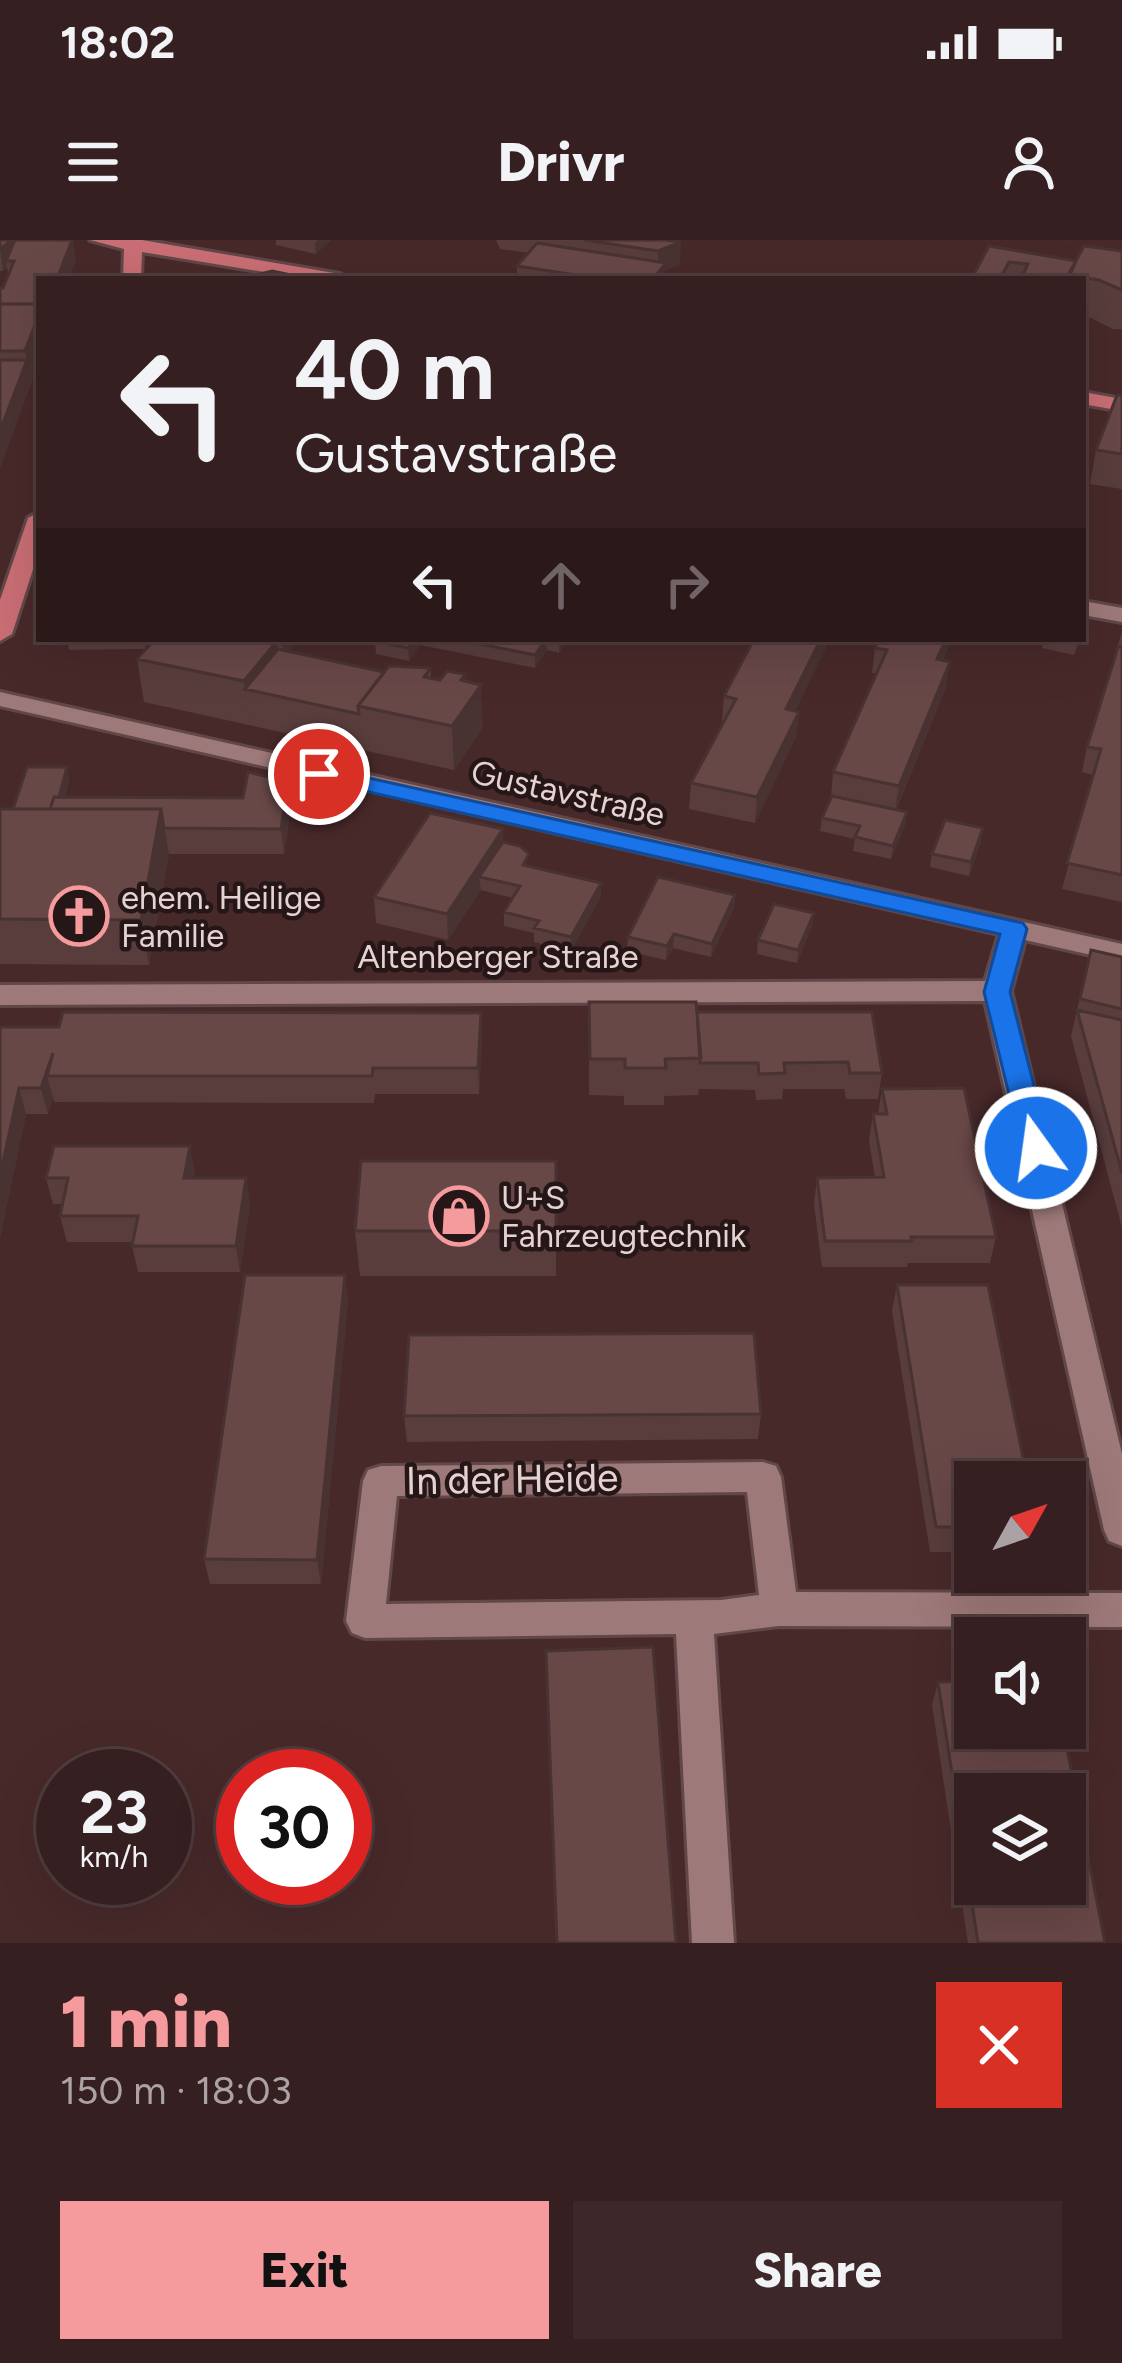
<!DOCTYPE html>
<html lang="en">
<head>
<meta charset="utf-8">
<style>
	:root { --surface:#361f20; --page:#3d2729; --text:#f1f3f6; --muted:#aaa2a5; --line:#503d3e; --accent:#f59b9e }
	body { margin:0; font-family:Figtree,sans-serif; background:var(--page); color:var(--text); height:100vh; display:flex; flex-direction:column; font-size:45px; white-space:nowrap }
	* { box-sizing:border-box; margin:0 }
	p { font-size:39px; color:var(--muted) }
	.icon { flex:none; width:66px; height:66px; fill:none; stroke:currentColor; stroke-width:2; stroke-linecap:round; stroke-linejoin:round }
	.map { position:relative; height:1703px; overflow:hidden }
	.sheet { display:flex; flex-direction:column; background:var(--surface); flex:1 }
	.sheet>* { flex:none }
	.guide { position:absolute; left:36px; top:36px; width:1050px; height:366px; border-radius:0px; box-shadow:0 12px 48px #0002,0 0 0 3px var(--line); background:#361f20; color:var(--text); overflow:hidden }
	.needle { width:78px; rotate:50deg }
	.tools { position:absolute; left:954px; top:1221px; display:grid; gap:24px }
	.tools a { display:grid; place-items:center; width:132px; height:132px; border-radius:0px; background:var(--surface); box-shadow:0 12px 48px #0002,0 0 0 3px var(--line); font-size:60px }
	.speed { position:absolute; left:36px; top:1509px; display:flex; gap:24px; font-size:60px; font-weight:700; text-align:center }
	.speed>* { display:grid; place-content:center; width:156px; height:156px; border-radius:50%; background:var(--surface); box-shadow:0 12px 48px #0002,0 0 0 3px var(--line); line-height:1 }
	.speed small { font-size:30px; font-weight:400 }
	.speed .limit { border:18px solid #d22; background:#fff; color:#111 }
	.pin { position:absolute; display:grid; place-items:center; width:102px; height:102px; color:#fff; margin:-51px; border:6px solid #fff; border-radius:50%; box-shadow:0 3px 12px #0007 }
	.me { position:absolute; width:132px; margin:-66px; rotate:346deg; stroke-linejoin:round; filter:drop-shadow(0 0 9px #0008) }
	.turn { display:flex; align-items:center; gap:42px; height:252px; padding:0 60px; font-size:54px }
	.turn .icon { width:156px; height:156px; stroke-width:2.5 }
	.turn b { display:block; font-size:84px; line-height:102px }
	.lanes { display:flex; align-items:center; height:114px; padding:0 60px; background:#0003; justify-content:center; gap:60px; direction:ltr }
	.lanes .off { opacity:.35 }
	.round { display:grid; place-items:center; flex:none; width:126px; height:126px; border-radius:0px; background:var(--page) }
	.headline { display:flex; align-items:center; justify-content:space-between; height:204px; padding:0 60px }
	h1 { font-size:72px; font-weight:800; line-height:90px; color:var(--accent) }
	.button { display:flex; gap:24px; margin-top:auto; padding:24px 60px }
	.button a { flex:1; height:138px; border-radius:0px; background:var(--accent); color:#111; font-size:48px; font-weight:800; line-height:138px; text-align:center }
	.button a+a { background:var(--page); color:var(--text) }
	.status { display:flex; justify-content:space-between; align-items:center; height:84px; padding:0 60px; background:var(--surface); direction:ltr }
	.status svg { height:33px; fill:currentColor }
	header { display:flex; justify-content:space-between; align-items:center; height:156px; padding:0 60px; background:var(--surface); font-size:54px; font-weight:800 }
	.map>svg:first-child { display:block }
	.lines { fill:none; stroke-linecap:round; stroke-linejoin:round }
	.minor-casing { stroke:#614748; stroke-width:6 }
	.major-casing { stroke:#614748; stroke-width:6 }
	.minor { fill:#9e7979; fill-rule:evenodd }
	.major { fill:#c96e74; fill-rule:evenodd }
	.wall { fill:#593d3d }
	.shaded-wall { fill:#493232 }
	.building { fill:#684747; stroke:#493232; stroke-width:3; fill-rule:evenodd }
	.route { fill:#1a73e8; stroke:#114b97; stroke-width:3 }
	.labels { text-anchor:middle; dominant-baseline:central; stroke-width:9; stroke-linejoin:round; paint-order:stroke }
	.street-label { font-size:33px; fill:#e7d2d2; stroke:#251717 }
	.poi-label { font-size:33px; fill:#e7d2d2; stroke:#251717; text-anchor:start }
	.near-street-label { font-size:39px; fill:#e7d2d2; stroke:#251717 }
</style>
</head>
<body>
<div class="status"><b>18:02</b><svg viewBox="0 0 49 12"><path d="M0 12V9h3v3zM5 12V6h3v6zM10 12V3h3v9zM15 12V0h3v12zM26 1h20v11H26zM47 4h2v5h-2z"/></svg></div>
<header><svg class="icon" aria-label="menu" viewBox="0 0 24 24"><path d="M4 6h16M4 12h16M4 18h16"/></svg>Drivr<svg class="icon" aria-label="person" viewBox="0 0 24 24"><circle cx="12" cy="8" r="4"/><path d="M4 21q1-7 8-7t8 7"/></svg></header>
<div class="map">
<svg width="1122" height="1703" viewBox="0 0 1122 1703">
	<rect width="100%" height="100%" fill="#48292a"/>
	<g class="lines">
		<defs>
			<path id="minor" d="M1083,361L1122,368V382L1083,375Z
				M0,452L1122,704V722L1025,700L1011,751L1122,1214V1306L1109,1301L1104,1290L985,761L0,765V745L985,741L999,694L0,466Z
				M763,1222L776,1226L781,1237L796,1352L1122,1353V1387L779,1386L714,1394L734,1703H692L676,1394L365,1398L352,1393L346,1381L363,1241L368,1230L381,1226ZM747,1252L759,1355L721,1360L386,1364L397,1256Z"/>
			<path id="major" d="M90,0H142L340,34L349,39H307L142,12L141,39H123L124,9Z
				M1083,152L1122,159V171L1083,164Z
				M39,272V311L12,394L0,401V360L28,278Z"/>
		</defs>
		<use href="#minor" class="minor-casing"/>
		<use href="#major" class="major-casing"/>
		<use href="#minor" class="minor"/>
		<use href="#major" class="major"/>
	</g>
	<path class="wall" d="M0,0H72L76,21L39,39V122L0,228V48H3L9,35L7,28L3,31H0Z
		M276,0H331L316,14L276,5Z
		M496,0H665L680,24L665,30V34L661,39H528L517,37V26L529,13L500,9Z
		M989,6L1076,21L1122,11V89H1113L1091,78L1083,77V39H972Z
		M1122,155V249L1090,244L1096,210Z
		M1122,392V662L1062,649L1093,535L1082,532L1087,507Z
		M67,399H148L145,409L69,410Z
		M155,399H299L289,411L384,432L431,428V438L440,440L465,434V441L483,488L454,530L144,462L137,419Z
		M377,399H568L559,413L547,410L535,428L420,405L409,421L376,414L375,401Z
		M754,399H830L795,471L799,472L796,497L755,583L689,569L691,543L723,482L722,481L724,456Z
		M1044,399H1080L1074,415L1042,408Z
		M875,408L943,421L946,447L896,570L907,572L905,585L891,619L853,611L855,599L820,591L822,578L831,558L833,532L876,434L872,433Z
		M67,527L69,540L65,557L243,558L288,542L291,568L284,614H169L149,725L0,724V569H13Z
		M503,589V602L529,626L601,643V656L571,711L534,702V693L504,686V672L513,658L481,650L448,700L376,683L374,657Z
		M981,602L969,636L930,627L932,614Z
		M735,655L734,668L711,717L673,708L666,720L627,711L628,697Z
		M812,686L797,723L757,714L758,700Z
		M1091,710L1122,717V988L1071,796Z
		M589,762L697,772L882,833L878,859H846L844,849H783L782,859L756,860L755,850L699,849L698,855L664,856V865H624V856L589,855Z
		M481,773L482,799L479,854H375L374,863L54,862L53,858L48,874H26L0,998V787H59Z
		M882,849L996,997L990,1023H908L907,1027H822L814,964L817,938L875,937L869,901L873,874H878Z
		M556,921V1036H360L355,991Z
		M195,932L194,938H246L250,964L240,1032H138L132,1006L133,1002H67L60,976L62,964H53L46,938Z
		M897,1045L975,1242V1312H930L892,1071Z
		M348,1061L321,1344H210L204,1319Z
		M761,1174L758,1199L407,1202L404,1176Z
		M938,1442L1105,1703H968L932,1465Z"/>
	<path class="shaded-wall" d="M12,0H16L14,21H6L7,28L3,31L0,9Z
		M72,0L76,21L69,39H57Z
		M318,0H331L316,14L315,3Z
		M681,2L680,24L665,30V34L661,39H653L658,33V11Z
		M39,74V122L0,228V191L27,120L25,111Z
		M287,399H299L284,418L283,405Z
		M414,399H420V405L409,421L408,408Z
		M547,399V410L535,428V415Z
		M560,399H568L559,413Z
		M821,399H830L784,494L786,469Z
		M946,399H952L934,445L937,419Z
		M277,401L282,444L245,449L250,485L244,441Z
		M950,422L946,447L895,571L899,546Z
		M465,434L466,466L481,445L483,488L454,530L452,486L461,440Z
		M799,472L796,497L755,583L757,557Z
		M67,527L69,540L57,588H51Z
		M288,542L291,568L284,614L281,589Z
		M161,569L169,614L149,725L141,680Z
		M907,572L905,585L891,619L893,606Z
		M983,588L981,602L969,636L971,622Z
		M503,589L504,615L479,637L481,650L448,700L447,674Z
		M601,643V656L571,711V697Z
		M735,655L734,668L711,717L712,704Z
		M814,673L812,686L797,723L798,710Z
		M674,694L673,708L666,720L667,706Z
		M481,773L482,799L479,854L478,828Z
		M53,813L47,836L53,858L48,874L41,848Z
		M19,848L26,874L0,998V936Z
		M190,906L195,932L189,964L184,938Z
		M246,938L250,964L240,1032L236,1006Z
		M345,1035L348,1061L321,1344L317,1320Z"/>
	<path class="building" d="M0,0H12L0,9Z
		M15,0H72L57,39H39V64H0V48H3L14,21H6Z
		M584,0H665L681,2L658,11Z
		M537,3L666,23L653,39H602L517,26Z
		M989,6L1076,21L1068,39H1021L1028,24L1009,22L1000,39L973,36Z
		M1084,6L1122,11V50L1099,40L1068,35Z
		M272,31L310,39H240Z
		M0,64H39V74L25,111H0Z
		M0,120H27L0,191Z
		M1117,155H1122V214L1096,210Z
		M155,399H269L277,401L244,441L137,419Z
		M269,399H287L283,405Z
		M377,399H414L408,408L375,401Z
		M455,399H546L535,415Z
		M754,399H821L786,469L799,472L757,557L691,543L736,459L724,456Z
		M879,399H946L937,419L950,422L899,546L833,532L887,410L875,408Z
		M1118,407H1122V635L1067,623L1101,509L1087,507Z
		M278,409L384,432L358,466L359,474L245,449Z
		M389,426L431,428L424,437L440,440L447,431L465,434L461,440L481,445L452,486L358,466Z
		M27,527H67L59,557H54L50,569H13Z
		M248,532L288,542L281,589L164,588L161,569H50L54,557L243,558Z
		M832,556L907,572L893,606L855,597L860,586L822,578Z
		M0,569H161L141,680L0,679Z
		M430,573L503,589L447,674L374,657Z
		M945,580L983,588L971,622L932,614Z
		M503,602L520,606L529,614L523,625L601,643L571,697L534,688L539,681L504,672L520,646L479,637Z
		M658,637L735,655L712,704L674,694L667,706L628,697Z
		M774,664L814,673L798,710L758,700Z
		M1091,710L1122,717V769L1080,759Z
		M589,762H696L701,818L665,819L666,828H625V819H590Z
		M1077,770L1122,780V933Z
		M63,772L481,773L478,828H373L372,836H47L53,813L41,848H19L0,936V787H59Z
		M697,772H872L882,833H850L848,822L784,823L785,833L759,834L758,823H700Z
		M964,848L996,997H911L912,1001H825L817,938L884,937L873,874H887L882,849Z
		M54,906H190L184,938H246L236,1006H132L138,976H60L68,938H46Z
		M361,921H556V991H355Z
		M245,1035H345L317,1320L204,1319Z
		M897,1045H988L1028,1242H975V1287H936Z
		M754,1093L761,1174L404,1176L409,1095Z
		M653,1407L676,1703H557L546,1411Z
		M975,1441V1488H1063L1105,1703H978L938,1442ZM975,1554H1065V1644H975Z"/>
	<path class="route" d="M319,527L1023,683L1027,689L1010,752L1050,908L1036,918L1022,908L984,752L1000,694L311,539L307,534Z"/>
	<defs>
		<symbol id="church-ring" viewBox="-11 -11 22 22"><circle r="9.5" fill="#251717" stroke="#f59b9e" stroke-width="1.5"/><path d="M-1.2-6h2.4v3.5h3.3v2.4h-3.3V6h-2.4V-.1h-3.3v-2.4h3.3Z" fill="#f59b9e"/></symbol>
		<symbol id="shop-ring" viewBox="-11 -11 22 22"><circle r="9.5" fill="#251717" stroke="#f59b9e" stroke-width="1.5"/><path d="M-5-2.5h2.3a2.7 3.5 0 0 1 5.4 0H5L5.5 6h-11ZM-1.5-2.5h3a1.5 2.3 0 0 0-3 0Z" fill="#f59b9e"/></symbol>
	</defs>
	<g fill-rule="evenodd">
		<use href="#church-ring" x="46" y="643" width="66" height="66"/>
		<use href="#shop-ring" x="426" y="943" width="66" height="66"/>
	</g>
	<g class="labels">
		<g class="street-label">
			<text transform="translate(568 553) rotate(13)">Gustavstraße</text>
			<text x="498" y="716">Altenberger Straße</text>
		</g>
		<g class="poi-label">
			<text x="121" y="657">ehem. Heilige<tspan x="121" dy="38">Familie</tspan></text>
			<text x="501" y="957">U+S<tspan x="501" dy="38">Fahrzeugtechnik</tspan></text>
		</g>
		<g class="near-street-label">
			<text transform="translate(512 1239) rotate(-1)">In der Heide</text>
		</g>
	</g>
</svg>
<div class="tools">
<a><svg class="needle" viewBox="-14 -14 28 28"><path d="M0-13l5 13h-10z" fill="#e53935"/><path d="M0 13l5-13h-10z" fill="#aaa2a5"/></svg></a>
<a><svg class="icon" aria-label="sound" viewBox="0 0 24 24"><path d="M4 9h4l5-4v14l-5-4H4zM17 9q2 3 0 6"/></svg></a>
<a><svg class="icon" aria-label="layers" viewBox="0 0 24 24"><path d="M12 4l9 5-9 5-9-5zM3 14l9 5 9-5"/></svg></a>
</div>
<div class="speed"><div>23<small>km/h</small></div><div class="limit">30</div></div>
<div class="pin" style="left:319px;top:534px;background:#d93025"><svg class="icon" aria-label="arrive" viewBox="0 0 24 24"><path d="M6 21V4h12l-3 4 3 4H6"/></svg></div>
<svg class="me" style="left:1036px;top:908px" viewBox="-20 -20 40 40"><circle r="17" fill="#1a73e8" stroke="#fff" stroke-width="3"/><path d="M0-11L8 9 0 5-8 9z" fill="#fff"/></svg>
<div class="guide">
<div class="turn"><svg class="icon" aria-label="left" viewBox="0 0 24 24"><path d="M17 20v-9H6M10 6l-5 5 5 5"/></svg><div><b>40 m</b>Gustavstraße</div></div>
<div class="lanes"><svg class="icon" aria-label="left" viewBox="0 0 24 24"><path d="M17 20v-9H6M10 6l-5 5 5 5"/></svg><svg class="icon off" aria-label="ahead" viewBox="0 0 24 24"><path d="M12 20V5M6 11l6-6 6 6"/></svg><svg class="icon off" aria-label="right" viewBox="0 0 24 24"><path d="M7 20v-9h11M14 6l5 5-5 5"/></svg></div>
</div>
</div>
<section class="sheet">
<div class="headline"><div><h1>1 min</h1><p>150 m · 18:03</p></div><a class="round" style="background:#d93025;color:#fff"><svg class="icon" aria-label="close" viewBox="0 0 24 24"><path d="M6 6l12 12M18 6L6 18"/></svg></a></div>
<div class="button"><a>Exit</a><a>Share</a></div>
</section>
</body>
</html>
